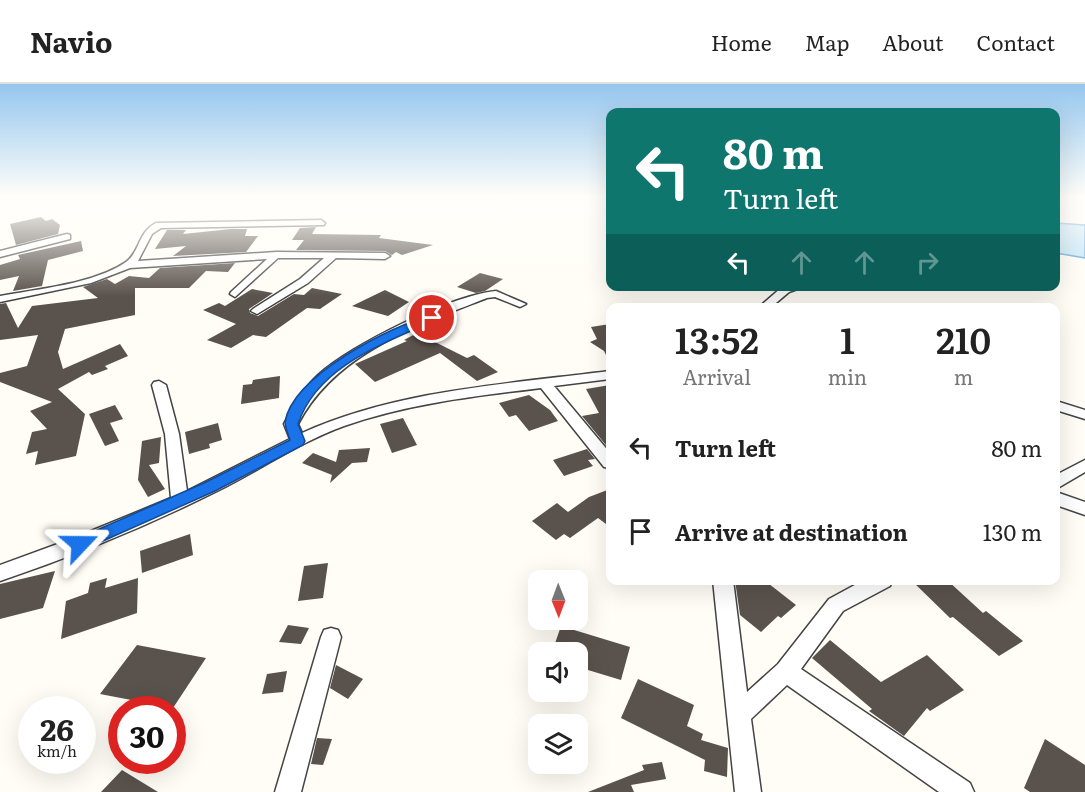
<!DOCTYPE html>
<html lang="en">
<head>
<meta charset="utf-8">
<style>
	:root { --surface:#fff; --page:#f6f6f6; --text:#222; --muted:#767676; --line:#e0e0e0 }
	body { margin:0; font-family:Literata,serif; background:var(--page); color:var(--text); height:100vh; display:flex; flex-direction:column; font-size:22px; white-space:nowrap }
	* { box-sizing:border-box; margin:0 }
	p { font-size:20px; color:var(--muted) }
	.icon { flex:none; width:33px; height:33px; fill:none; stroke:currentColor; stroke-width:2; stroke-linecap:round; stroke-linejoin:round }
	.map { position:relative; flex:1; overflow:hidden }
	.panel { position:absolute; left:606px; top:219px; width:454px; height:282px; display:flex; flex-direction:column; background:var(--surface); border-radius:12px; box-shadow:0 6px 24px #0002 }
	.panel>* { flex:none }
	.top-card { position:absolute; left:606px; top:24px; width:454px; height:183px; border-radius:12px; box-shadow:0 6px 24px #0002; background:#0f766e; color:#fff; overflow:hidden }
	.needle { width:39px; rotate:179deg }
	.controls { position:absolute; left:528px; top:486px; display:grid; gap:12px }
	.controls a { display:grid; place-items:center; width:60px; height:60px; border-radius:12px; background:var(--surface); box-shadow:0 6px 24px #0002; font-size:30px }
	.speed { position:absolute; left:18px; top:612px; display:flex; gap:12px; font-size:30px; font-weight:700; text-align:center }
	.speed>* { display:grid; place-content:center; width:78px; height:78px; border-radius:50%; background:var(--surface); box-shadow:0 6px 24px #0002; line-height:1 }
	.speed small { font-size:15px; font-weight:400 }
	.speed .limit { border:9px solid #d22; background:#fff; color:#111 }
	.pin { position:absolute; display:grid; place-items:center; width:51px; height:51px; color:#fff; margin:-26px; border:3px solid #fff; border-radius:50%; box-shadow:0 2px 6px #0007 }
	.me { position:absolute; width:66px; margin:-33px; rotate:67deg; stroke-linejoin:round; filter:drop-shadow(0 0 4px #0008) }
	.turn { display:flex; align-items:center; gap:21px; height:126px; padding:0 18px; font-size:27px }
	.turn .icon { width:78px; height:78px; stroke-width:2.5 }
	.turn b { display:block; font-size:42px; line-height:51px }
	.lanes { display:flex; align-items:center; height:57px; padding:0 18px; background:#0003; justify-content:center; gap:30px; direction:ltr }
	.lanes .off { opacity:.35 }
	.eta { display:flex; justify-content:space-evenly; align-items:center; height:102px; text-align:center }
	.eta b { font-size:36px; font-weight:600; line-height:42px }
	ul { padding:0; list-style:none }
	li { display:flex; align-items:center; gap:18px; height:84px; padding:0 18px }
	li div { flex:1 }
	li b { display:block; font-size:22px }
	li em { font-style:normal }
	header { display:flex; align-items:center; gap:36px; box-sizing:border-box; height:84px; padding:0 30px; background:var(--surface); border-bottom:2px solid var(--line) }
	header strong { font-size:28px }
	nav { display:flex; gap:33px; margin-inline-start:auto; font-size:21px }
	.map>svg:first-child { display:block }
	.water { fill:#b9e0f7; stroke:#3f96cf; stroke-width:1.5 }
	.building { fill:#5a524d }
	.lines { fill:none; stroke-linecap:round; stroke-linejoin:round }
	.minor-casing { stroke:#444; stroke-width:3 }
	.minor { fill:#fff; fill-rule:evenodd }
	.route { fill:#1a73e8; stroke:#114b97; stroke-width:1.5 }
</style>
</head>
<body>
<header>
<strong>Navio</strong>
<nav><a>Home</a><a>Map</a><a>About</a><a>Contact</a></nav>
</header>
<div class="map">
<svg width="1085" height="708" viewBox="0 0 1085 708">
	<rect width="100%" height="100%" fill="#fffdf5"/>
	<path class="water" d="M1056,139L1085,141V174L1056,169Z"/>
	<path class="building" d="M41,133L46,137L52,135L60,141L58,150L16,161L10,140Z
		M316,143L312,150L381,151L379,154L433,161L402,171L396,168L392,171L385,167L296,166L304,156H292L300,144Z
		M231,145H247L245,152H258L246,168L173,172L186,162L155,165L167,146H186L183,150Z
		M81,157L83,167L48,176L42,202L13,207L19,192L0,196V181L20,175L18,171Z
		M235,179L228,188L206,187L189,204H135V231L65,245L58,268L63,285L120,260L128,272L105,282L108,285L92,291L89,288L58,305L85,330L76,372L35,381L38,367L26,370L32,348L47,345L30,327L52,318L0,298V289L27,282L38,251L0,256V220L6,219L18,244L32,222L98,214L83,203L107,195L115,200L129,192L149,194L160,184Z
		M480,189L503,195L485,207L476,209L457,203Z
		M312,204L342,210L320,225L307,224L266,253L253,251L231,264L207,256L236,240L203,226L219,219L225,222L252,205L273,209L249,225L250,229L258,232L294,210L304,211Z
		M385,206L409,218L388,232L352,222Z
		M610,240V279L604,267L590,258L597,255L591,243Z
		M417,249L467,274L474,271L498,288L477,297L440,269L375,298L355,280L407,257L404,256Z
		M280,292L279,314L241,320L243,301L252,300L253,296Z
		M610,301V366L582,332L599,329L586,305Z
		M529,311L550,326L558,337L529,347L516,331L509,333L499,319Z
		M115,321L123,335L110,339L119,357L105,362L89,330Z
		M403,334L417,361L392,369L380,340Z
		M218,339L222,356L209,360L210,364L189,370L185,348Z
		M161,353L159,379L149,381L165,405L148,413L138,396L142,357Z
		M370,364L367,378L352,379L330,399L332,391L302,379L313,369L336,378L339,366Z
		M587,365L595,375L588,376L593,382L564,392L553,376Z
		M610,405V443L598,434L570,454L564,450L556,456L532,437L557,419L568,428L589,413Z
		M190,450L193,471L142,489L140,467Z
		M328,479L323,514L298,517L304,482Z
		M55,487L43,524L0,535V500Z
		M107,494L105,504L138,494L137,529L61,555L66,517L88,509L90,499Z
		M735,496H764L796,521L781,534L778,532L761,548L740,531Z
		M911,496H947L983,529L986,527L1023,557L999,572L953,533L950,534Z
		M288,541L309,544L301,560L279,558Z
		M561,542L630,563L621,596L578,583V568H552Z
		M830,556L881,598L927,571L964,606L930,627L927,624L904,652L869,627L872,625L812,574Z
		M137,561L206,574L173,624L100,610Z
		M336,581L363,595L348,615L330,604Z
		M287,587L283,608L262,610L267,590Z
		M638,595L694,621L687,642L703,650L701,656L728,664L727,693L704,687L705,676L621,634Z
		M317,654L332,655L323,681L311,680Z
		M1045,655L1085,681V708H1030L1024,704Z
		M662,678L666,695L631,701L634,708H588L644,686L642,681Z
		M122,686L158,708H101Z"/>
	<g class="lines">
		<defs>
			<path id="minor" d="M321,136L325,139L324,141L161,144L152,150L138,177L276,168L385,169L390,172L385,175L336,174L308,199L257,230L251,227L253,225L300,195L324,174H278L235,213L230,210L231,208L267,175L130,184L91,199L0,218V212C37,205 94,200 126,178C140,168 138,148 156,139Z
				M67,150L70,151V155L0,173V167Z
				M786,202H806L789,208L770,224H758L781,204Z
				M496,207L526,220L520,223L495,213L487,214C416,242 335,269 298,340L302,349C398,306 507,300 610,287V295L554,302L610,369V384L604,383L541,304C475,312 407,320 344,342C300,358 261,385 219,406C149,441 74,472 0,497V481L74,454L171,414L165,350L152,301L154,298L159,297L166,301L179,350L187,407L290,355L284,340C293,322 303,305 318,291C351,261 452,211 496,207Z
				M1056,317L1085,326V335L1056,326Z
				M1085,376V388L1056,405V391Z
				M1056,408L1085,418V431L1056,421Z
				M713,496H733L747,608L778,580L829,515L864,496H892L890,502L843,527L801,585L970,699L974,708H939L787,601L751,635L761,708H735Z
				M331,544L338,546L341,553L301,708H275L321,553L324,546Z"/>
		</defs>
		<use href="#minor" class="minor-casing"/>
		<use href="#minor" class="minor"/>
	</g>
	<linearGradient id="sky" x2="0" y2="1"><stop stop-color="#95c6ee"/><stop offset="0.53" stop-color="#fffefa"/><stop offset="1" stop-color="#fffefa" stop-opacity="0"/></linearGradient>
	<rect width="1085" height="212" fill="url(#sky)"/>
	<path class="route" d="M432,231L436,232V236C385,259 317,282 298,340L305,357L303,361L215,407L85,465H74L71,460L74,456L204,399L290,356C288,350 285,343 285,338C293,291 391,242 432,231Z"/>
</svg>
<div class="controls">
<a><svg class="needle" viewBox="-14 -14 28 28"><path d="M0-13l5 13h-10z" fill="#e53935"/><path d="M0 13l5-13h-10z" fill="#767676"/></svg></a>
<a><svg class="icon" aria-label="sound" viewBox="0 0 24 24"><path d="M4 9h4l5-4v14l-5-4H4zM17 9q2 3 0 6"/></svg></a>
<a><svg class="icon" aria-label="layers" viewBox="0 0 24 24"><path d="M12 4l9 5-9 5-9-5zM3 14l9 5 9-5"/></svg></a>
</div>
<div class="speed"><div>26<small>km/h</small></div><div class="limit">30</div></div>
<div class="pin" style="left:432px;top:234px;background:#d93025"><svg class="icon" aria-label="arrive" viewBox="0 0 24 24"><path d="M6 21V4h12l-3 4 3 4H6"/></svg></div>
<svg class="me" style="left:80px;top:460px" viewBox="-20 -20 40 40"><path d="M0-17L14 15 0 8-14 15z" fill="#1a73e8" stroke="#fff" stroke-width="4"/></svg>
<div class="top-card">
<div class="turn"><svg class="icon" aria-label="left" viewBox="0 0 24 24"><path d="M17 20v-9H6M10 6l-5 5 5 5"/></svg><div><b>80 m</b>Turn left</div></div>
<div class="lanes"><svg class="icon" aria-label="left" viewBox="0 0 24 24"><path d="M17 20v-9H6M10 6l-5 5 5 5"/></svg><svg class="icon off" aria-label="ahead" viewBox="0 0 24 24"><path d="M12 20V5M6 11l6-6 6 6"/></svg><svg class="icon off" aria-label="ahead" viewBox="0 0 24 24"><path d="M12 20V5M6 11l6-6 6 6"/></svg><svg class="icon off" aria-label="right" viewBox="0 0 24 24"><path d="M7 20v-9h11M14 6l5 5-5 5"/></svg></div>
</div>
<section class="panel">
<div class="eta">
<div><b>13:52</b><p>Arrival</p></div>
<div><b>1</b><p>min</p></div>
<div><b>210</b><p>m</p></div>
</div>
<ul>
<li><svg class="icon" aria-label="left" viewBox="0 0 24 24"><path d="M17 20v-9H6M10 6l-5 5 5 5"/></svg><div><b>Turn left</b></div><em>80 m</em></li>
<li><svg class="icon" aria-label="arrive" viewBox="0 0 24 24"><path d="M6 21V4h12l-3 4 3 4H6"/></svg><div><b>Arrive at destination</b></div><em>130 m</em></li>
</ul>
</section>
</div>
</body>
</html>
